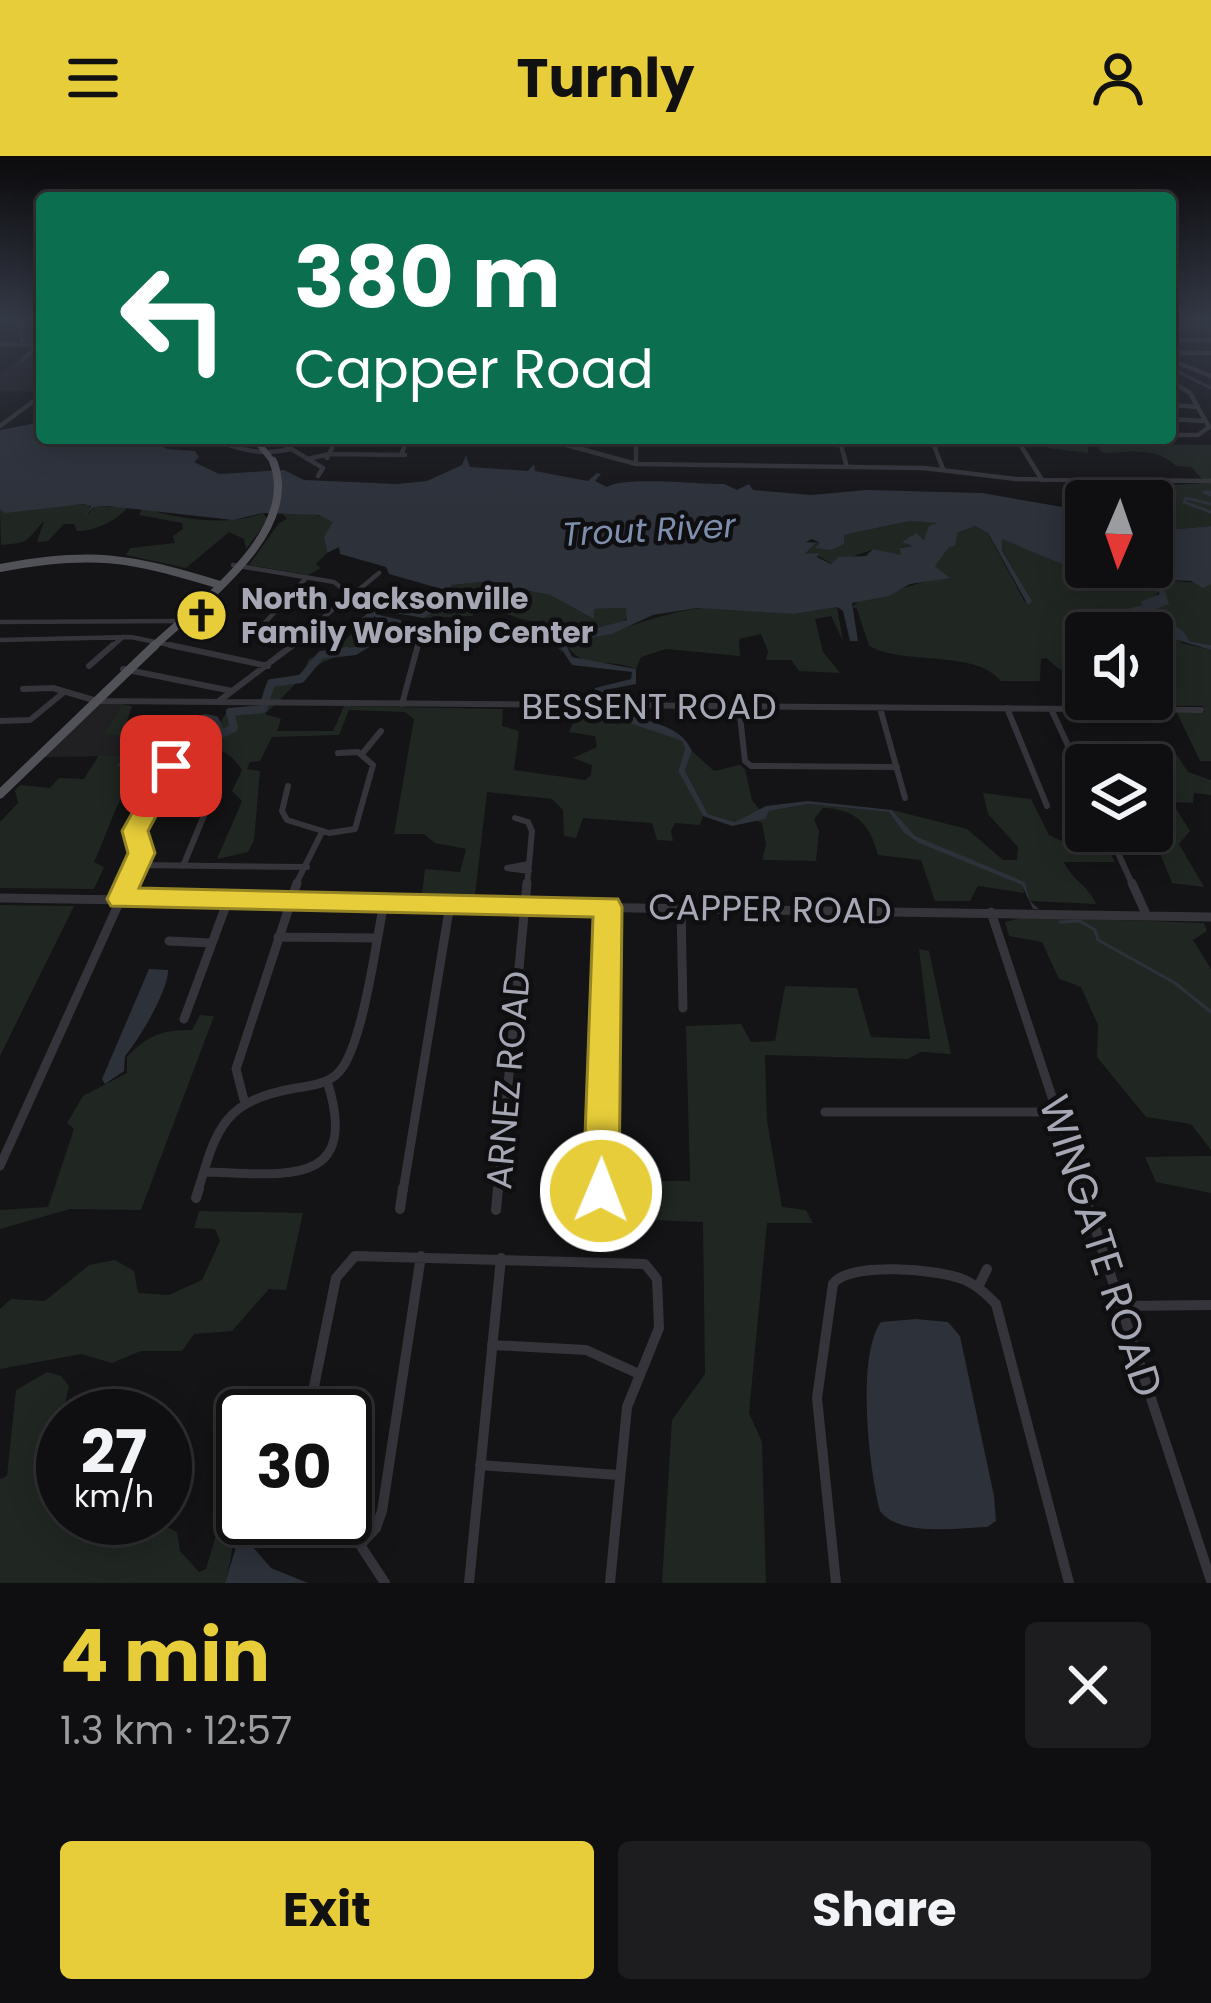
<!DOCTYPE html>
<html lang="en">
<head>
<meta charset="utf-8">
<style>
	:root { --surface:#0f0e10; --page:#1d1c1e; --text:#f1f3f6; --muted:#9b9c9f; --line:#2f2e30; --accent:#e7cd39 }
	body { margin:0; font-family:Poppins,sans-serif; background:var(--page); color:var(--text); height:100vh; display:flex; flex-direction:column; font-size:45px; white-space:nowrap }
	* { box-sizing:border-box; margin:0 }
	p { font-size:39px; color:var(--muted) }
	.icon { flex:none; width:66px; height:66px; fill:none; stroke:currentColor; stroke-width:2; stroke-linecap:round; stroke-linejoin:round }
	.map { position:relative; height:1427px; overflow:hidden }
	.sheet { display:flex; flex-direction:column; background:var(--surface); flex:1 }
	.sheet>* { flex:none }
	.guide { position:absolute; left:36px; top:36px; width:1140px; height:252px; border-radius:12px; box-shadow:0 6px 30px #0003,0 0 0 3px var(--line); background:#0b6e4f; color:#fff; overflow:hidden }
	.needle { width:78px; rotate:182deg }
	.controls { position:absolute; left:1065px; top:324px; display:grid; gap:24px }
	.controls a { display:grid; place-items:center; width:108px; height:108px; border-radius:12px; background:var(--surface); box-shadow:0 6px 30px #0003,0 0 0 3px var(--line); font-size:60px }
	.speed { position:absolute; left:36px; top:1233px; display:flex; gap:24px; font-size:60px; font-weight:700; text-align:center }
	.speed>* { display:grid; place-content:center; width:156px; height:156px; border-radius:50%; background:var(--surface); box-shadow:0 6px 30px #0003,0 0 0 3px var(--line); line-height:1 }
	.speed small { font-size:30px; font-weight:400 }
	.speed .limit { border:6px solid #111; border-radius:18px; background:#fff; color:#111 }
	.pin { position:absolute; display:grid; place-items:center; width:102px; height:102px; color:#fff; margin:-51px; border-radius:24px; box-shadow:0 6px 18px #0006 }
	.me { position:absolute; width:132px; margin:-66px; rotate:1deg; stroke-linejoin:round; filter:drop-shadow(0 0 9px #0008) }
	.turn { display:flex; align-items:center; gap:42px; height:252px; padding:0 60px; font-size:54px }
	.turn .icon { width:156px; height:156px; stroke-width:2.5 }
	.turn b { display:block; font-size:84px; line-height:102px }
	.round { display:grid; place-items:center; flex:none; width:126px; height:126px; border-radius:12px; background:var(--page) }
	.summary { display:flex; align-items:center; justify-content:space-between; height:204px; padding:0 60px }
	h1 { font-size:72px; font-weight:700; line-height:90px; color:var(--accent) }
	.action { display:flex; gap:24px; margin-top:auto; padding:24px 60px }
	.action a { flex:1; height:138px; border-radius:12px; background:var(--accent); color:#111; font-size:48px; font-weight:700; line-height:138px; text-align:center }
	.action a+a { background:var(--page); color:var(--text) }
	header { display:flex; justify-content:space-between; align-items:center; height:156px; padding:0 60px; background:var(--accent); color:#111; font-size:54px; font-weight:700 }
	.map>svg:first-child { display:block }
	.built { fill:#201f22 }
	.green { fill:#202722 }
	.water { fill:#2c313a; fill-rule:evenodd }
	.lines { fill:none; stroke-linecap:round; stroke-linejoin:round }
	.stream { stroke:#2c313a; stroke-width:3 }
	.river { stroke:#2c313a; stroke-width:8 }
	.minor-far3 { stroke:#35343a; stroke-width:4.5 }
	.minor-far2 { stroke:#35343a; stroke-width:6 }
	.minor-far1 { stroke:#35343a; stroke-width:9 }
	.minor { stroke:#35343a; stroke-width:10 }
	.major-far2 { stroke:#515158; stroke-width:6 }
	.major-far1 { stroke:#515158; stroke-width:8 }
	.major { stroke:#515158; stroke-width:9 }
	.route { fill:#e7cd39; stroke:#968525; stroke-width:3 }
	.labels { text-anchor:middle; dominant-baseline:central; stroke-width:9; stroke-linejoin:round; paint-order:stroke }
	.far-poi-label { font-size:30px; font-weight:bold; fill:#a6a7b4; stroke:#0f0e10; text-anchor:start }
	.far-water-label { font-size:33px; font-style:italic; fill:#7e8fae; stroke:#0f0e10 }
	.street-label { font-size:36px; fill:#a6a7b4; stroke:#0f0e10 }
	.near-street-label { font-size:42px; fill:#a6a7b4; stroke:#0f0e10 }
</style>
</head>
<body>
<header><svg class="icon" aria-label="menu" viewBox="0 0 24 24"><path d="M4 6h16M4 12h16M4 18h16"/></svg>Turnly<svg class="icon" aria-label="person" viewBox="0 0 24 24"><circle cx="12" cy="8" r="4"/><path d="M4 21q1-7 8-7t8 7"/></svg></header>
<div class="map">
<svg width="1211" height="1427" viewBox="0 0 1211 1427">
	<rect width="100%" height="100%" fill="#141315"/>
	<path class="built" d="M42,177V236L0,235V218L35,191L24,189L21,180Z
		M100,547H124L105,576L132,582L136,590L123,600L44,601Z"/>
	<path class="green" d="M1086,282L1119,288L1211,289V324H1203L1191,311L1176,310C1154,289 1127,297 1103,297L1095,289H1088V297L1048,292L1043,283Z
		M1211,327V370L1177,373L1152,368V350L1166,360L1159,345L1172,329Z
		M90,348L88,359L93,351L129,350C118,364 94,376 77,375L74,368H64L48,385L37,386L44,365C23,388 30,386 1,389L0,353Z
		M143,352C178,363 228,371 263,357L268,364L246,393L244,383L229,376L186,412L126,399L130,392L175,387L173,380L183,373L182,367L139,359Z
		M299,357L330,361L334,366L324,382L327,397L316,408L321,412L308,419L249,409L279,367L287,363L283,358Z
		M910,365L936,366L929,375L939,376L924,384L912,378L913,382L905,383L914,390L901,391L904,397L894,403L874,393L832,408L815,398L805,399L815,388L806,386L843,387L844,379Z
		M975,370L987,376L1025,446L1028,438L1002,393V382L1059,407L1118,420L1159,435L1153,443L1121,461L1141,471L1164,469L1182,487L1211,494V605H1200L1177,557L1205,556L1203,550L1111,549L1108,543H1152V477H1086V521L1059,513L1046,502L1041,503L1040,525H1001C974,493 907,510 869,490L857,453L852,451L860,444L857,437C887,446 915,422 949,422L935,410L956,377Z
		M1149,423L1211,428V489L1189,485C1176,460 1156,469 1132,462L1156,454L1162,429Z
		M482,426L550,439L594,463L593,453L626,452L629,461C610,476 583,472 561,485L562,497L541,471L545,464C523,470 505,452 487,456L489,428L472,460L424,462L449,443L450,429Z
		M714,451L795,458L837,451L843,485L831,460L815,463L823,496L840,517L799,515L791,504H766L768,495L761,478L739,483L740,500L666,493L641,501L636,513C606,500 582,517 565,486C580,479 596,481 612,476C646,465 676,453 714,451Z
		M360,471L373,479L362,490L335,495L339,501C310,505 286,541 265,558L281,563L277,575H333L344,550L503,553L502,570L519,575L514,614L585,624L591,619L592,609L573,602L597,591L595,580L569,576L576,561L593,555L682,585L685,593L678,615L703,660L700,669L675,667L671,675L673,685L657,684L652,667L583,662L576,682L564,680L563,654L552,643L487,636L475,739L422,738L425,713L460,716L466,693L435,687L424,678H394L414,563L405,556L349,554L339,579L272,581L260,605L250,606L247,613L260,615L254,684L248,696L217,703L242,645L232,635L242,614C230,595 215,590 193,590C129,589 117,657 94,706L104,711L94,733L0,732V666L18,647L15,634L20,629L50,632L59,622L84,623L99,599L123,600L136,590L132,582L104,577L122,549L132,550L126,568L177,572L202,562L221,565L228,554L258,551L266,528L303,517L309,503L334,493Z
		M1130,585H1147L1158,599H1177L1188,616L1211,624V639L1194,637L1193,647L1172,646L1190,675L1179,688L1204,731L1172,727L1151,675L1152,633L1171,631L1158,604L1137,598Z
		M692,595L714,615L740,609L745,613L752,644L760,654L735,666L708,658L685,615Z
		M983,637L1031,643L1049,679L1075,691L1108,693L1115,706H1064C1072,724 1088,729 1096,748L1030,745L1025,726L915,681L892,654L967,673L1003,704H1017L1018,691L988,658Z
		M808,648L889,656L903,676L1023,729L1024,737L978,730L970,745H935L921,704L878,699C870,669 857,653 823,652L814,663L819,675L816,705L762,704L766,689L762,667L755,664L764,663L769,655Z
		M0,749L74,750L0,900Z
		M1025,761L1204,767L1207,775L1193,784L1211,813V994L1191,968L1146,961L1097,901L1098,869L1081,831L1059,823L1042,786L1009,780L1005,766Z
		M919,793L929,795L951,898L921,896L908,903L765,899L767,965L782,1051L806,1054L813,1067H767L749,1257L762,1286L766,1427H662L672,1264L705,1218L703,1066L648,1064L645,1025H690L686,870L741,868L751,886L775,885L785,830L857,832L871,881L930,883Z
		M200,859L214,860L141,1054L70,1053L0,1073V1054L48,1051L74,973L67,967L83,940L127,917V901C148,879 161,874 192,874Z
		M1211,1000V1037L1156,1026L1145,1001Z
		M199,1055L303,1057L286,1134L269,1133L232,1175L194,1178L182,1195H141L112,1207L81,1198L0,1213V1153L11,1143L45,1145L89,1109L115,1104L134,1115L138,1137L169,1139L202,1124L220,1085L215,1073L194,1072Z
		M47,1216L61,1220L69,1230L65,1248L72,1260H63V1362H104L106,1373C135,1358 149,1362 177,1376L180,1395L199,1416L206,1413L222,1359L240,1351C233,1377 233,1400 225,1427H0V1323L7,1320L16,1234Z"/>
	<path class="water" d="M42,266V282H141L168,293L195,295L199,301L194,306L219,318L284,314L304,324L398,328L427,325L462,309L466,299L470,311L528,315L534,308L535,315L588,325L597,317L601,318L595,325L607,331C623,320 697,328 724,328L737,334L749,328L753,334L811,339L866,334L982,337L1086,355V411H1152V368L1177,373L1211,370V428L1203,432L1191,425L1151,423L1163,429L1169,448L1132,462C1157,469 1179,461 1189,485L1211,489V494L1174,483L1175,477L1164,469L1141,471L1121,461L1126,457L1123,454L1143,449L1140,446L1160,438L1155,432L1059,407L1002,383V394L1032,445L1028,449L988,377L975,370L957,377L955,390L949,391L935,410L950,422L910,428L889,440L852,447L858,485H850L843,455L837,451L795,458L697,452L653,459L612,478L565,486L572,501L636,513V528L605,534L597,545C622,567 677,559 692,595L685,615L708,658L735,666L766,650L808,645L892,654L915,680L1025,726L1030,745L1039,753H1033L1022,729L919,687L903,676L889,656L808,648L769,655L765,663L732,670L703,660L678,615L685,593L682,585L593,555L595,532L631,523L632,516L572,509L560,491L568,480L627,464L626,452L594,453V463L550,439L482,426L451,429L450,444L424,462L378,454L375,458L401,464V469L393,473L374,460L372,467L383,478L381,484L356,499L339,501L334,494L362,490L372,480L356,467C389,438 385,453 421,458L445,434L389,418L386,411L340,398L339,391L327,397L324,381L333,366L319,359L263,357L233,364L108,350L93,351L86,359L91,350L84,348L5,357L0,353V274ZM910,365L937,367L929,370L924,384L916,377L902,386L913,390L900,392L901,399L873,393L866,400L839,401L831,408L817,401L819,397L805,398L816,387L806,386L812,383L820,387L815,392L831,394L844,388V379Z
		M149,813L168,814C169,833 139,884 125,900L124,915L105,928L102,923Z
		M916,1163L948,1166L960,1180L994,1340L996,1365L987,1371C957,1372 900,1381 880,1355C869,1314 856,1200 881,1166Z
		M247,1384L271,1412L308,1427H225L236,1391Z"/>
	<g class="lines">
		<path class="stream" d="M1170,212L1211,232
			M1211,336H1204L1211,339
			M1211,348L1186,342L1184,346L1211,356
			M119,609L163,578
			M1060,766L1080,765L1095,774L1098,784L1175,827L1211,856"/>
		<path class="river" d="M163,578L180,581L205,562L215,564L221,578L234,572L230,556L263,553L271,527L301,523L321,499L346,495"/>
		<path class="minor-far3" d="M18,163L23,189
			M1170,171L1211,172
			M1170,184H1211
			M0,188L42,189
			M1170,197H1211
			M23,203L39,190
			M1170,204L1211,220
			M1170,225L1190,237L1209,271L1198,279H1170
			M1170,249L1198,251
			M1170,263L1204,265
			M0,270L42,239
			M156,282L172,286L180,282
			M203,282C243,291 250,301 292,293
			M273,282L323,312L318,320
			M541,282L636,308L924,312L1016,323L1211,325
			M636,282V308
			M839,282L847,311
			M931,282L943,313
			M1016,282L1042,324
			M401,299L408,282
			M327,302L337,282
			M308,303L329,298L405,299
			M233,409L334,426L344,434L343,444
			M344,434L356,436L379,417
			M343,444L362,451L378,442
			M0,466L182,465
			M0,484L131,481L184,492
			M300,484L264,477L261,471L306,422
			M110,492L123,481
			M290,492L343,444
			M417,492L422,474"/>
		<path class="minor-far2" d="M170,489L268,510
			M89,510L113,489
			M123,513L232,535
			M23,533L53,532L97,545L1201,554
			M219,545L293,489
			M402,548L418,489
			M739,551L745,605L751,610L897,611
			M880,552L905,642
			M1007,552L1047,650
			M1051,553L1086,628
			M0,565L30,564L63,537
			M362,598L381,575
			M288,630L282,655L287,664L329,677L355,673L373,609L358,596L338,597
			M515,662L528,666L532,675L527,730
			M1108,675L1133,730
			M529,708L507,712L529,715
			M136,709L307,711
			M183,710L205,657
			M126,730L141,697L135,675L171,610
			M295,730L322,676"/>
		<path class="minor-far1" d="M1132,727L1146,758
			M0,742L1211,761
			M681,752L683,852
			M991,756L1083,1035
			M278,781L376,782
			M169,785L212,787
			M184,863L228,744
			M244,944L236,913L297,727
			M825,956H1057
			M0,1010L128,727
			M204,1016C278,1017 363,1036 327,925
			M198,1035C217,970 224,945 296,932C310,930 328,928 339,916C363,890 376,785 384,747
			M403,1035L450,748
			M498,1035L527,727
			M601,1035L608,751"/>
		<path class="minor" d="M1082,1032L1211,1425
			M196,1042L199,1032
			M400,1053L403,1032
			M496,1054L498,1032
			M979,1129L987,1113
			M1121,1150L1211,1149
			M492,1189L586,1194L639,1218
			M308,1260L336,1122L355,1100L645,1108L657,1123L659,1172L627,1251L610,1427
			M480,1309L618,1319
			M307,1362L353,1378L385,1427
			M361,1388L376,1372L382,1355L421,1100
			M469,1427L501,1102
			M836,1427L817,1242L833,1128C849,1105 940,1113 965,1124C978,1130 986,1138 996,1148L1069,1427"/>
		<path class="major-far2" d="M254,282L275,308"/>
		<path class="major-far1" d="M0,412C94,394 131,402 220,429
			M152,492C198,448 302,377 273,305"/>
		<path class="major" d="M0,638L155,489"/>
	</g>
	<linearGradient id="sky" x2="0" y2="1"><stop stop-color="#0b0a0c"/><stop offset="0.45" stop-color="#343946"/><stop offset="1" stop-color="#343946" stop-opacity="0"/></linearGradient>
	<rect width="1211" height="362" fill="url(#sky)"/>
	<path class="route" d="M171,602L183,610L148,675L155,697L139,732L618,743L622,751L619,1035L613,1047L601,1052L588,1047L583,1035L593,761L111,750L107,743L128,697L122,675L162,604Z"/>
	<defs>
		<symbol id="church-disc" viewBox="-11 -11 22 22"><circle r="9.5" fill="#e7cd39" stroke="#0f0e10"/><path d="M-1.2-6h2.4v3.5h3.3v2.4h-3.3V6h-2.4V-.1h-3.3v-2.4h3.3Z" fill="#111"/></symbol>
	</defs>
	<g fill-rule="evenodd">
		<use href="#church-disc" x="172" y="430" width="59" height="59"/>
	</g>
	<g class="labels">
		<g class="far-poi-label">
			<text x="241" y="442">North Jacksonville<tspan x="241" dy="34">Family Worship Center</tspan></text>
		</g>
		<g class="far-water-label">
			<text transform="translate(649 374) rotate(-3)">Trout River</text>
		</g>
		<g class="street-label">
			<text x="649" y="550">BESSENT ROAD</text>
			<text transform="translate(770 753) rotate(1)">CAPPER ROAD</text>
			<text transform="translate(508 924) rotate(-85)">ARNEZ ROAD</text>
		</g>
		<g class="near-street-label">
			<text transform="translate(1101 1090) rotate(72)">WINGATE ROAD</text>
		</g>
	</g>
</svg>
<div class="controls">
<a><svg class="needle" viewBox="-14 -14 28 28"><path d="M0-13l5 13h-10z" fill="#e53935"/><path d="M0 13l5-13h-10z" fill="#9b9c9f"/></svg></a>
<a><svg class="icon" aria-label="sound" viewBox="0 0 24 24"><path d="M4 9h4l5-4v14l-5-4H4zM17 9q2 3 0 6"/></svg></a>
<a><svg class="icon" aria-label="layers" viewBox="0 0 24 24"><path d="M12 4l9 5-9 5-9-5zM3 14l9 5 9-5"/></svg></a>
</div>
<div class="speed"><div>27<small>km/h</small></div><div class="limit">30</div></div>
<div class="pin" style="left:171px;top:610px;background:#d93025"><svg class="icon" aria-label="arrive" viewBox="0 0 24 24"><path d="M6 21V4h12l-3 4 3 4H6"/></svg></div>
<svg class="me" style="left:601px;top:1035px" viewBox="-20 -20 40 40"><circle r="17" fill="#e7cd39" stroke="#fff" stroke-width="3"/><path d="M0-11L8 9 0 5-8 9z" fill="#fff"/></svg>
<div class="guide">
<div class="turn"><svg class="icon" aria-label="left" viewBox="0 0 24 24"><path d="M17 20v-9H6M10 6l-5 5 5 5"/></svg><div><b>380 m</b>Capper Road</div></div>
</div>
</div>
<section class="sheet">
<div class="summary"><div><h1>4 min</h1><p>1.3 km · 12:57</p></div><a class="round"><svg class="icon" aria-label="close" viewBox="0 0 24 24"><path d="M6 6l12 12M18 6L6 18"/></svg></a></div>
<div class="action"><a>Exit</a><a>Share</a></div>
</section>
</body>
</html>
